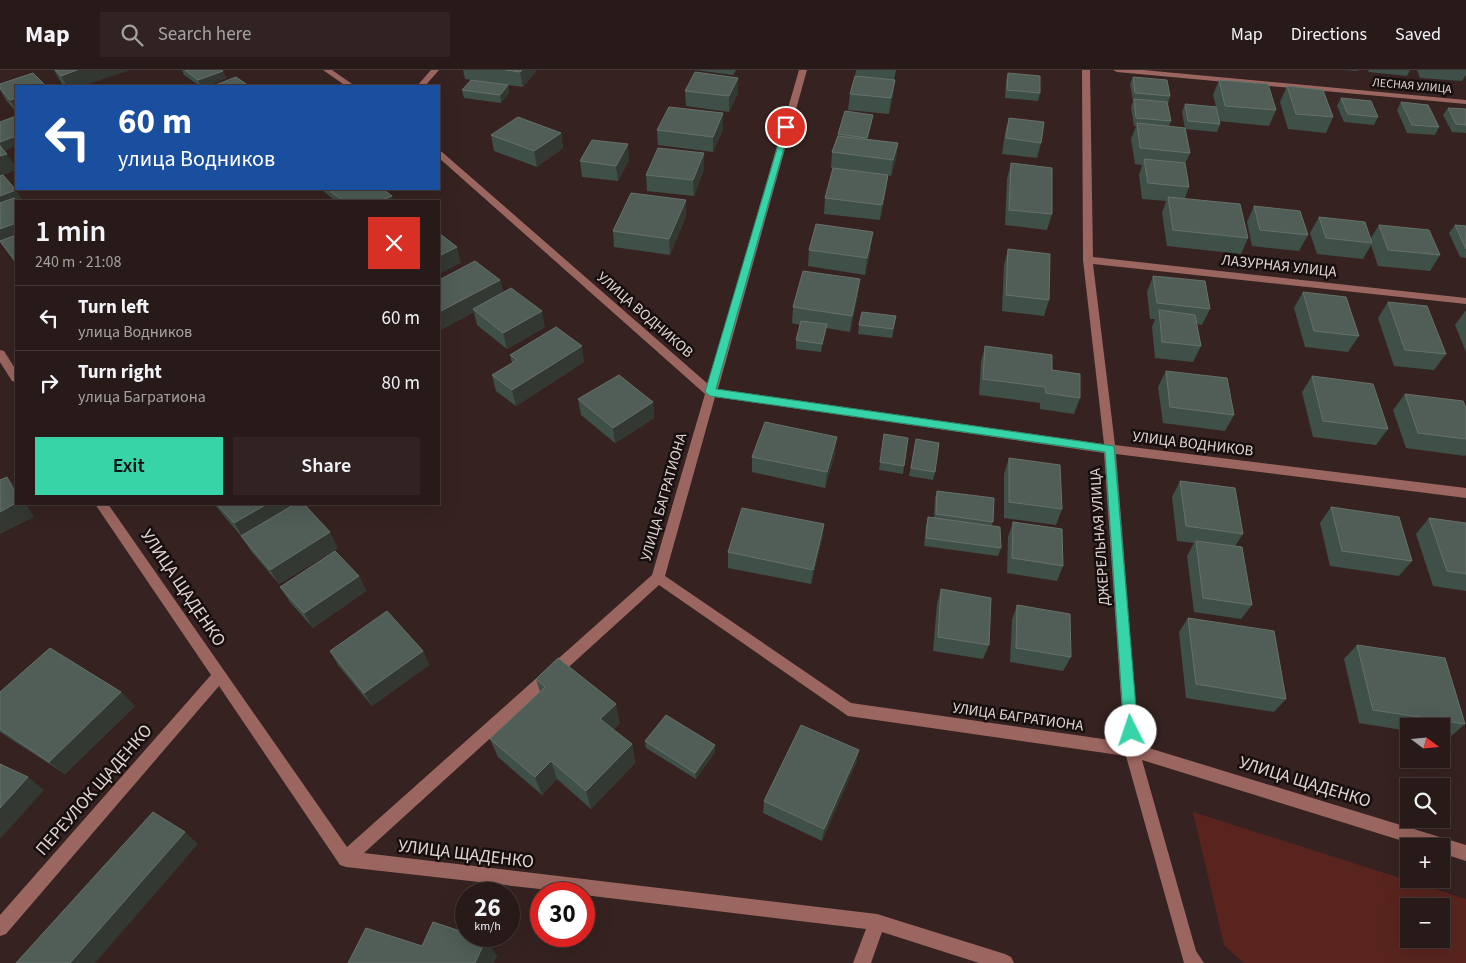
<!DOCTYPE html>
<html lang="en">
<head>
<meta charset="utf-8">
<style>
	:root { --surface:#281a19; --page:#302322; --text:#f1f3f6; --muted:#a5a1a2; --line:#443838; --accent:#36d4a7 }
	body { margin:0; font-family:"Source Sans 3",sans-serif; background:var(--page); color:var(--text); height:100vh; display:flex; flex-direction:column; font-size:19px; white-space:nowrap }
	* { box-sizing:border-box; margin:0 }
	p { font-size:16px; color:var(--muted) }
	.icon { flex:none; width:28px; height:28px; fill:none; stroke:currentColor; stroke-width:2; stroke-linecap:round; stroke-linejoin:round }
	.map { position:relative; flex:1; overflow:hidden }
	.sheet { position:absolute; left:15px; top:130px; width:425px; height:305px; display:flex; flex-direction:column; background:var(--surface); border-radius:0px; box-shadow:0 5px 20px #0002,0 0 0 1px var(--line) }
	.sheet>* { flex:none }
	.banner { position:absolute; left:15px; top:15px; width:425px; height:105px; border-radius:0px; box-shadow:0 5px 20px #0002,0 0 0 1px var(--line); background:#1a4fa0; color:#fff; overflow:hidden }
	.needle { width:32px; rotate:106deg }
	.controls { position:absolute; left:1400px; top:648px; display:grid; gap:10px }
	.controls a { display:grid; place-items:center; width:50px; height:50px; border-radius:0px; background:var(--surface); box-shadow:0 5px 20px #0002,0 0 0 1px var(--line); font-size:25px }
	.speed { position:absolute; left:455px; top:812px; display:flex; gap:10px; font-size:25px; font-weight:700; text-align:center }
	.speed>* { display:grid; place-content:center; width:65px; height:65px; border-radius:50%; background:var(--surface); box-shadow:0 5px 20px #0002,0 0 0 1px var(--line); line-height:1 }
	.speed small { font-size:12px; font-weight:400 }
	.speed .limit { border:8px solid #d22; background:#fff; color:#111 }
	.pin { position:absolute; display:grid; place-items:center; width:42px; height:42px; color:#fff; margin:-21px; border:2px solid #fff; border-radius:50%; box-shadow:0 1px 5px #0007 }
	.me { position:absolute; width:55px; margin:-28px; rotate:356deg; stroke-linejoin:round; filter:drop-shadow(0 0 4px #0008) }
	.turn { display:flex; align-items:center; gap:18px; height:105px; padding:0 20px; font-size:22px }
	.turn .icon { width:65px; height:65px; stroke-width:2.5 }
	.turn b { display:block; font-size:35px; line-height:42px }
	.round { display:grid; place-items:center; flex:none; width:52px; height:52px; border-radius:0px; background:var(--page) }
	.headline { display:flex; align-items:center; justify-content:space-between; height:85px; padding:0 20px }
	h1 { font-size:30px; font-weight:600; line-height:38px }
	.cta { display:flex; gap:10px; margin-top:auto; padding:10px 20px }
	.cta a { flex:1; height:58px; border-radius:0px; background:var(--accent); color:#111; font-size:20px; font-weight:600; line-height:58px; text-align:center }
	.cta a+a { background:var(--page); color:var(--text) }
	ul { padding:0; list-style:none }
	li { display:flex; align-items:center; gap:15px; height:65px; padding:0 20px; border-top:1px solid var(--line) }
	li div { flex:1 }
	li b { display:block; font-size:19px }
	li em { font-style:normal }
	header { display:flex; align-items:center; gap:30px; box-sizing:border-box; height:70px; padding:0 25px; background:var(--surface); border-bottom:1px solid var(--line) }
	header strong { font-size:24px }
	nav { display:flex; gap:28px; margin-inline-start:auto; font-size:18px }
	.search { width:350px; height:45px; background:var(--page); display:flex; align-items:center; gap:12px; box-sizing:border-box; padding:0 18px; border-radius:0px; color:var(--muted); font-size:19px }
	.map>svg:first-child { display:block }
	.green { fill:#59241e; fill-rule:evenodd }
	.lines { fill:none; stroke-linecap:round; stroke-linejoin:round }
	.minor { fill:#9b665f; fill-rule:evenodd }
	.wall { fill:#3e5048 }
	.shaded-wall { fill:#343832 }
	.building { fill:#505e57; stroke:#66716a }
	.route { fill:#36d4a7; stroke:#238a6d }
	.labels { text-anchor:middle; dominant-baseline:central; stroke-width:5; stroke-linejoin:round; paint-order:stroke }
	.far-street-label { font-size:12px; fill:#e1d4d2; stroke:#170f0e }
	.street-label { font-size:15px; fill:#e1d4d2; stroke:#170f0e }
	.near-street-label { font-size:18px; fill:#e1d4d2; stroke:#170f0e }
</style>
</head>
<body>
<header>
<strong>Map</strong>
<div class="search"><svg class="icon" aria-label="search" viewBox="0 0 24 24"><circle cx="10" cy="10" r="6"/><path d="M15 15l6 6"/></svg>Search here</div>
<nav><a>Map</a><a>Directions</a><a>Saved</a></nav>
</header>
<div class="map">
<svg width="1466" height="893" viewBox="0 0 1466 893">
	<rect width="100%" height="100%" fill="#362321"/>
	<path class="green" d="M1193,742L1466,829V893H1244L1224,875ZM1441,836V869H1409V836Z"/>
	<g class="lines">
		<path class="minor" d="M323,0H332L355,16H346Z
			M431,0H439L425,16H417Z
			M799,0H807L718,319L1104,374L1083,190L1082,0H1090L1093,187L1466,228V234L1093,194L1115,375L1466,418V428L1116,384L1139,675L1466,775V791L1441,783V776H1419L1142,690L1196,881L1204,893H1184L1126,686L848,646L659,515L364,783L877,844L1005,884L1011,887L1014,893H979L882,862L871,893H853L866,859L584,825V824L346,797L340,795L219,616L6,864L0,866V845L211,605L95,434H108L347,777L652,505L705,324L439,88V81L442,82L708,314ZM715,327L1104,383L1124,672L851,633L665,506Z
			M1113,0H1143L1466,30V34L1117,2Z
			M0,280L4,281L16,300V312L12,311L0,292Z"/>
	</g>
	<path class="wall" d="M54,0H129L82,16H64L62,14Z
		M182,0H222L226,8L206,16H200L184,5Z
		M463,0H537L523,17L508,15L509,23L501,33L464,28L462,20L494,13L465,9Z
		M695,0H736L733,5Z
		M856,0H896L894,10L893,25L889,44L848,40L850,24L855,6Z
		M1344,0H1358L1357,1Z
		M1368,0H1410L1407,6L1369,2Z
		M1417,0H1466V5L1462,11L1420,8Z
		M1008,3L1040,23L1038,31L1005,28L1006,11Z
		M1133,7L1170,26L1168,34L1171,51L1169,56L1185,58L1182,42L1185,34L1216,37L1213,25L1219,10L1276,40L1269,56L1219,51L1220,54L1217,62L1185,59L1190,83L1185,94L1189,117L1185,128L1248,168L1241,184L1167,176L1162,143L1166,131L1142,129L1139,105L1142,95L1135,94L1131,69L1136,56H1134L1131,37L1133,31L1130,14Z
		M0,14L16,16V42L6,30L0,20Z
		M1287,16L1333,47L1326,63L1288,59L1280,32Z
		M685,21L738,23L729,42L686,36Z
		M1341,28L1378,47L1374,55L1344,52L1337,36Z
		M1401,32L1439,57L1435,65L1407,63L1397,40Z
		M1448,38L1466,39V63L1452,62L1443,45Z
		M723,43V59L713,82L658,75L657,60Z
		M16,46V76L4,80L16,98V100L3,105L16,131V194L0,172V52Z
		M1009,48L1041,73L1037,88L1002,84L1005,63Z
		M872,53L867,69L898,73L896,89L891,106L888,105L886,121L880,150L824,144L825,128L851,100L831,98L832,82L838,64Z
		M561,63L563,78L537,97L494,81L491,65Z
		M629,90L618,111L582,107L580,91Z
		M1011,93L1052,144L1047,160L1005,155L1007,109Z
		M704,99L694,126L647,121L646,105Z
		M321,119H383L394,131H334L333,129Z
		M1254,136L1308,165L1299,181L1252,176L1247,152Z
		M686,146L670,185L614,177L613,161Z
		M1319,147L1371,168L1379,155L1440,185L1430,201L1378,196L1371,175L1363,189L1317,184L1310,163Z
		M1455,155L1466,156V188L1460,187L1449,163Z
		M871,178L865,205L808,196L809,180Z
		M1008,179L1049,230L1044,246L1002,241L1004,195Z
		M1153,206L1210,239L1202,255L1197,254L1201,276L1193,292L1155,288L1152,257L1155,249H1150L1147,222Z
		M439,210H500L503,222L545,257L507,279L477,255L474,242L439,261Z
		M1303,222L1359,266L1348,282L1305,277L1294,238Z
		M858,225L850,262L826,258L821,282L796,279V270L800,255L792,253L793,237Z
		M1388,232L1446,284L1434,300L1394,296L1378,248Z
		M1466,240V282L1455,255Z
		M896,246L892,268L858,264L859,255Z
		M985,276L1052,300L1080,328L1074,344L1040,339V333L979,325L981,292Z
		M510,285L584,292L516,336L496,321L492,305L512,293Z
		M1166,301L1234,345L1225,361L1163,353L1158,317Z
		M1312,306L1388,359L1376,375L1313,367L1302,322Z
		M1405,324L1466,338V385L1465,386L1406,378L1393,340Z
		M578,329L653,332L654,348L615,373L581,345Z
		M884,364L904,396L903,404L879,400Z
		M916,369L935,402L933,410L909,406Z
		M835,383L825,418L752,402V387Z
		M1009,388L1062,439L1056,455L1004,448V404Z
		M1180,411L1243,464L1235,476L1252,535L1241,549L1194,542L1187,486L1194,473L1177,471L1172,427Z
		M937,421L993,452L991,456L1001,478L998,486L924,476L926,455L928,447L934,448L935,428Z
		M214,434H304L338,478L279,514L251,481L241,466Z
		M1331,437L1412,491L1399,506L1330,496L1320,453Z
		M1429,448L1466,453V521L1433,516L1416,464Z
		M1013,452L1063,496L1057,511L1007,503L1008,467Z
		M824,454L822,469L811,514L728,498V482Z
		M359,506L366,521L313,558L290,532L280,517Z
		M941,519L989,575L983,589L933,581L937,534Z
		M1017,535L1071,587L1063,601L1010,592L1012,550Z
		M1188,548L1286,629L1274,642L1186,628L1179,562Z
		M1357,575L1465,654L1449,668L1441,666V656H1409V661L1359,653L1344,589Z
		M330,581H423L429,595L372,636L338,595Z
		M536,609L620,653L613,660L632,674L635,693L591,739L557,709L542,725L498,687L490,669L540,622Z
		M0,622L135,636L65,704L0,662Z
		M645,671L715,682L696,709L646,678Z
		M859,680L856,693L822,771L763,743L764,731Z"/>
	<path class="shaded-wall" d="M77,0H129L82,16H67L61,6Z
		M522,0H537L523,17L520,2Z
		M223,1L226,8L206,16H201L198,10Z
		M738,8V23L729,42V26Z
		M895,10L893,25L889,44L891,28Z
		M508,15L509,23L501,33L500,25Z
		M16,28V40L10,30Z
		M723,43V59L713,82V67Z
		M873,45L872,53L866,76L867,68Z
		M561,63L563,78L537,97L534,81Z
		M16,66V76L4,81L0,74V72Z
		M898,73L896,89L891,106L893,90Z
		M628,74L629,90L618,111L616,96Z
		M704,83V99L694,126L693,110Z
		M7,84L16,98V100L0,106V86Z
		M888,105L886,121L880,150L882,135Z
		M16,120L23,131H16L0,146V126Z
		M392,126L394,131H380Z
		M686,130V146L670,185L669,169Z
		M16,153V173L0,171L4,178L0,171V159Z
		M873,162L871,178L865,205L867,188Z
		M457,177L461,193L439,204V186Z
		M860,209L858,225L850,262L852,246Z
		M500,210L504,226L473,239L474,242L439,261V242Z
		M542,241L545,257L507,279L503,263Z
		M827,254L826,262L821,282L822,274Z
		M582,276L584,292L516,336L512,320Z
		M653,332L654,348L615,373L613,358Z
		M837,367L835,383L825,418L827,402Z
		M7,407L16,418V424Z
		M16,434H26L34,447L0,464V442Z
		M267,434H301L244,469L234,453Z
		M824,454L822,469L811,514L813,500Z
		M330,462L338,478L279,514L270,500Z
		M359,506L366,521L313,558L304,543Z
		M423,581L429,595L372,636L364,623Z
		M121,622L135,636L65,704L49,692Z
		M616,634L620,653L604,668L600,649Z
		M632,674L635,693L591,739L586,721Z
		M715,675V682L696,709L695,703Z
		M859,680L856,693L822,771L824,759Z
		M551,691L557,709L542,725L535,707Z
		M28,707L44,720L0,769V738Z
		M185,762L198,774L95,893H70Z
		M486,869L497,886L494,893H475Z"/>
	<path class="building" d="M55,0H77L61,6Z
		M185,0H222L223,1L198,10Z
		M506,0H522L520,2Z
		M695,2L738,8L729,26L685,21Z
		M33,3L46,16H16V28L10,30L0,18V14Z
		M1008,3L1040,6V23L1007,20Z
		M855,6L895,10L891,28L850,24Z
		M236,7L249,16H213Z
		M1133,7L1167,10L1170,26L1135,23Z
		M471,10L508,15L500,25L462,20Z
		M1219,10L1268,14L1276,40L1225,36Z
		M1287,16L1323,20L1333,47L1296,44Z
		M1341,28L1371,31L1378,47L1348,44Z
		M1134,29L1167,32L1171,51L1136,48Z
		M1401,32L1428,35L1439,57L1412,55Z
		M1185,34L1216,37L1220,54L1188,51Z
		M669,37L723,43L713,67L657,60Z
		M1448,38L1466,39V55L1456,54Z
		M845,41L873,45L867,68L838,64Z
		M16,46V66L0,72V52Z
		M518,47L561,63L534,81L491,65Z
		M1009,48L1044,52L1041,73L1006,68Z
		M1137,53L1185,58L1190,83L1140,78Z
		M838,66L898,73L893,90L832,82Z
		M592,70L628,74L616,96L580,91Z
		M0,76L7,84L0,86Z
		M658,78L704,83L693,110L646,105Z
		M1144,89L1185,93L1189,117L1148,113Z
		M1011,93L1052,98V144L1009,140Z
		M833,98L888,105L882,135L825,128Z
		M3,105L16,120L0,126V106Z
		M328,119H336L331,121Z
		M337,119H383L392,126L380,131H344L331,122Z
		M631,123L686,130L669,169L613,161Z
		M1168,127L1240,134L1248,168L1173,160Z
		M14,128L17,131H16V153L0,159V133Z
		M1254,136L1300,141L1308,165L1260,160Z
		M1319,147L1365,152L1372,173L1326,168Z
		M816,154L873,162L867,188L809,180Z
		M1379,155L1429,160L1440,185L1388,180Z
		M1455,155L1466,156V179Z
		M439,163L457,177L439,186Z
		M16,165V192L0,171Z
		M1008,179L1050,184L1049,230L1006,225Z
		M475,191L500,210L439,242V219L441,218L439,216V210Z
		M803,201L860,209L852,246L793,237Z
		M1153,206L1205,211L1210,239L1157,233Z
		M511,218L542,241L503,263L473,239Z
		M1303,222L1346,227L1359,266L1314,261Z
		M1388,232L1427,236L1446,284L1405,280Z
		M1159,240L1195,245L1201,276L1162,272Z
		M862,242L896,246L893,259L859,255Z
		M801,251L827,254L822,274L796,270Z
		M556,257L582,276L512,320L492,305L517,290L510,285Z
		M985,276L1052,285V300L1080,304V328L1046,323L1045,317L983,309Z
		M1166,301L1227,308L1234,345L1170,337Z
		M619,305L653,332L613,358L578,329Z
		M1312,306L1373,314L1388,359L1323,351Z
		M1405,324L1463,331L1466,338V369L1418,363Z
		M765,352L837,367L827,402L752,387Z
		M884,364L908,368L904,396L880,392Z
		M916,369L939,373L935,402L911,398Z
		M1009,388L1060,395L1062,439L1009,432Z
		M7,407L16,424V433L0,442V410Z
		M1180,411L1235,418L1243,464L1186,456Z
		M937,421L994,428L993,452L936,444Z
		M217,434H267L234,453Z
		M295,434H304L330,462L270,500L241,466Z
		M1331,437L1399,447L1412,491L1342,481Z
		M742,438L824,454L813,500L728,482Z
		M928,447L1000,457L1001,478L926,468Z
		M1429,448L1466,453V504L1447,501Z
		M1013,452L1062,459L1063,496L1012,488Z
		M1196,471L1242,477L1252,535L1203,528Z
		M335,481L359,506L304,543L280,517Z
		M941,519L991,528L989,575L938,567Z
		M1017,535L1070,544L1071,587L1016,578Z
		M387,541L423,581L364,623L330,581Z
		M1188,548L1274,561L1286,629L1196,614Z
		M1357,575L1445,588L1465,654L1373,640Z
		M50,578L121,622L49,692L0,659V622Z
		M558,588L616,634L600,649L632,674L586,721L551,691L535,707L490,669L545,617L536,609Z
		M666,645L715,675L695,703L645,671Z
		M801,655L859,680L824,759L764,731Z
		M0,694L28,707L0,738Z
		M153,742L185,762L70,893H16Z
		M433,852L466,863V866H477L486,869L475,893H348L366,858L422,876Z"/>
	<path class="route" d="M784,55L790,57L716,319L1114,376L1138,661L1136,665L1131,667L1126,665L1124,661L1105,382L710,326L705,322Z"/>
	<g class="labels">
		<g class="far-street-label">
			<text transform="translate(1412 16) rotate(5)">ЛЕСНАЯ УЛИЦА</text>
		</g>
		<g class="street-label">
			<text transform="translate(1279 196) rotate(6)">ЛАЗУРНАЯ УЛИЦА</text>
			<text transform="translate(645 245) rotate(41)">УЛИЦА ВОДНИКОВ</text>
			<text transform="translate(1193 374) rotate(7)">УЛИЦА ВОДНИКОВ</text>
			<text transform="translate(664 427) rotate(-74)">УЛИЦА БАГРАТИОНА</text>
			<text transform="translate(1100 467) rotate(-94)">ДЖЕРЕЛЬНАЯ УЛИЦА</text>
			<text transform="translate(1018 647) rotate(8)">УЛИЦА БАГРАТИОНА</text>
		</g>
		<g class="near-street-label">
			<text transform="translate(183 518) rotate(56)">УЛИЦА ЩАДЕНКО</text>
			<text transform="translate(1305 712) rotate(17)">УЛИЦА ЩАДЕНКО</text>
			<text transform="translate(94 720) rotate(-49)">ПЕРЕУЛОК ЩАДЕНКО</text>
			<text transform="translate(466 784) rotate(7)">УЛИЦА ЩАДЕНКО</text>
		</g>
	</g>
</svg>
<div class="controls">
<a><svg class="needle" viewBox="-14 -14 28 28"><path d="M0-13l5 13h-10z" fill="#e53935"/><path d="M0 13l5-13h-10z" fill="#a5a1a2"/></svg></a>
<a><svg class="icon" aria-label="search" viewBox="0 0 24 24"><circle cx="10" cy="10" r="6"/><path d="M15 15l6 6"/></svg></a>
<a>+</a>
<a>−</a>
</div>
<div class="speed"><div>26<small>km/h</small></div><div class="limit">30</div></div>
<div class="pin" style="left:786px;top:57px;background:#d93025"><svg class="icon" aria-label="arrive" viewBox="0 0 24 24"><path d="M6 21V4h12l-3 4 3 4H6"/></svg></div>
<svg class="me" style="left:1131px;top:661px" viewBox="-20 -20 40 40"><circle r="19" fill="#fff"/><path d="M0-13L10 11 0 6-10 11z" fill="#36d4a7"/></svg>
<div class="banner">
<div class="turn"><svg class="icon" aria-label="left" viewBox="0 0 24 24"><path d="M17 20v-9H6M10 6l-5 5 5 5"/></svg><div><b>60 m</b>улица Водников</div></div>
</div>
<section class="sheet">
<div class="headline"><div><h1>1 min</h1><p>240 m · 21:08</p></div><a class="round" style="background:#d93025;color:#fff"><svg class="icon" aria-label="close" viewBox="0 0 24 24"><path d="M6 6l12 12M18 6L6 18"/></svg></a></div>
<ul>
<li><svg class="icon" aria-label="left" viewBox="0 0 24 24"><path d="M17 20v-9H6M10 6l-5 5 5 5"/></svg><div><b>Turn left</b><p>улица Водников</p></div><em>60 m</em></li>
<li><svg class="icon" aria-label="right" viewBox="0 0 24 24"><path d="M7 20v-9h11M14 6l5 5-5 5"/></svg><div><b>Turn right</b><p>улица Багратиона</p></div><em>80 m</em></li>
</ul>
<div class="cta"><a>Exit</a><a>Share</a></div>
</section>
</div>
</body>
</html>
